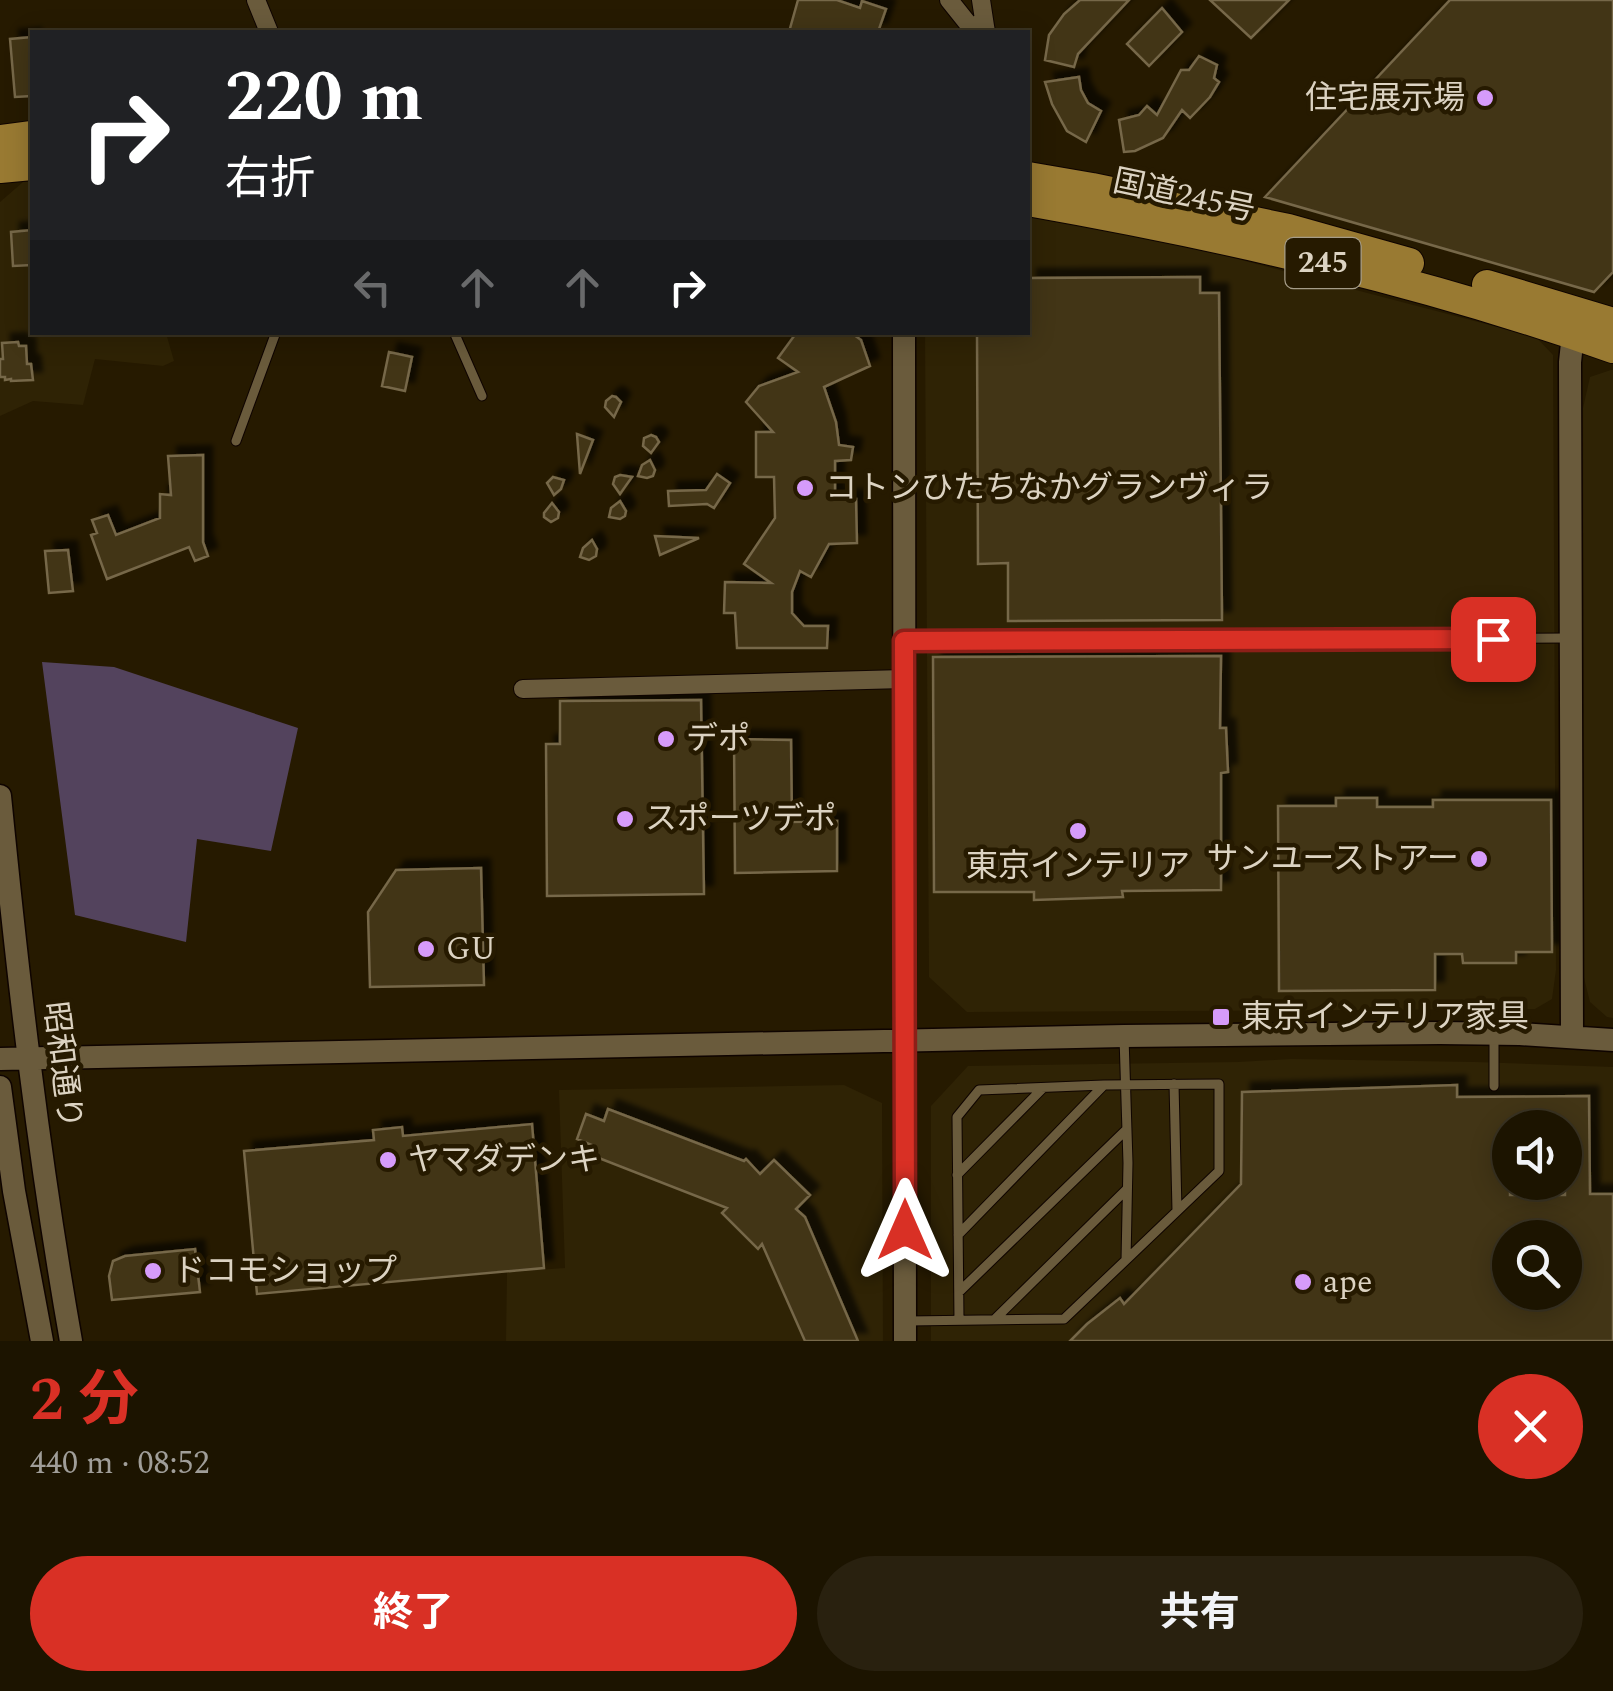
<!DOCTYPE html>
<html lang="ja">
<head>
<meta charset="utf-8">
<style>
	:root { --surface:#1c1400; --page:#29210f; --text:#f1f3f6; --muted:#a09e99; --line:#3a3322; --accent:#d93025 }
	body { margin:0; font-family:Spectral,"Noto Sans JP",serif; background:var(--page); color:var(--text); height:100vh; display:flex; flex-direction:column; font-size:38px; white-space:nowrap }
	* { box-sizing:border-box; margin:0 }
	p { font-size:32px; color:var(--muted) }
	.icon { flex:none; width:55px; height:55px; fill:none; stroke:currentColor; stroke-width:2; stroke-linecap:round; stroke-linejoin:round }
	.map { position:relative; height:1341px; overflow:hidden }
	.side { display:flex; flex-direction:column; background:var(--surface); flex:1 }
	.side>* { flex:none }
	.banner { position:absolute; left:30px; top:30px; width:1000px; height:305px; border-radius:0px; box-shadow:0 5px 25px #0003,0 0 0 2px var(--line); background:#202124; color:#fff; overflow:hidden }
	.controls { position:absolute; left:1492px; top:1110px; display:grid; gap:20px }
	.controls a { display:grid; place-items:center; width:90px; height:90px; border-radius:50%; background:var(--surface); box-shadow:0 5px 25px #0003,0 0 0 2px var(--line); font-size:50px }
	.pin { position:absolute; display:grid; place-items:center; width:85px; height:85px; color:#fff; margin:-42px; border-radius:20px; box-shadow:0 5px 15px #0006 }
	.me { position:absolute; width:110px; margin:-55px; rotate:0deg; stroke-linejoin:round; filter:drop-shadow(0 0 8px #0008) }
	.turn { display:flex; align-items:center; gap:35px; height:210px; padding:0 30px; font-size:45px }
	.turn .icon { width:130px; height:130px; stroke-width:2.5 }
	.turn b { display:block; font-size:70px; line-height:85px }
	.lanes { display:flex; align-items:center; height:95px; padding:0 30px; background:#0003; justify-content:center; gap:50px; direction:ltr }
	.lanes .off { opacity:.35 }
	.round { display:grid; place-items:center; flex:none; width:105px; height:105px; border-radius:52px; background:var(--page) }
	.head { display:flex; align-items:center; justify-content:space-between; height:170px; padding:0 30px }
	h1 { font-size:60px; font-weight:700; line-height:75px; color:var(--accent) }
	.cta { display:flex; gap:20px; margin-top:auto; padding:20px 30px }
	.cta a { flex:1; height:115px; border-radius:60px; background:var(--accent); color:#fff; font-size:40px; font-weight:700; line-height:115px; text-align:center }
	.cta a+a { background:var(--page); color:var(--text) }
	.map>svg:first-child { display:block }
	.built { fill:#2f2305; fill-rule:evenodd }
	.forest { fill:#53435d }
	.building { fill:#423519; stroke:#766748; stroke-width:2.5; fill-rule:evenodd; filter:url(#shadow) }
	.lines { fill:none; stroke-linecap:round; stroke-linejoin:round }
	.service-casing { stroke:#0f0400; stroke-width:11 }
	.minor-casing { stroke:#0f0400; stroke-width:20 }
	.tertiary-casing { stroke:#0f0400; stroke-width:25 }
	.trunk-casing { stroke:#0f0400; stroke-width:32 }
	.service { stroke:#6a5b3c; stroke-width:9 }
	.minor { stroke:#6a5b3c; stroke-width:18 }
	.tertiary { stroke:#6a5b3c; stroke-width:22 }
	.trunk { stroke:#997a32; stroke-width:30 }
	.route-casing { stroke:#8d1f18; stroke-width:25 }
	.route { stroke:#d93025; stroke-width:18 }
	.poi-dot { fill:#d69bfa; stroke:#261a00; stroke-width:4 }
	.labels { text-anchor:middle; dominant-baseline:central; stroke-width:9; stroke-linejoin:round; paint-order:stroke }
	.shield { fill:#261a00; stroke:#a59c88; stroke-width:2.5 }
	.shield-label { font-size:30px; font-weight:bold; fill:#dcd3c2 }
	.poi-label { font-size:32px; fill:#dcd3c2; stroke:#261a00; text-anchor:start }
	.street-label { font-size:32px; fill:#dcd3c2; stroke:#261a00 }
</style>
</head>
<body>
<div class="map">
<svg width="1613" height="1341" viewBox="0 0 1613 1341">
	<defs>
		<filter id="shadow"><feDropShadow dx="9" dy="-9" stdDeviation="2.5" flood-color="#0009"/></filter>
	</defs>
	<rect width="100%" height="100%" fill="#261a00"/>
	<path class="built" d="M32,181V332L166,333L174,361L163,366L95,359L83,405L33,401L0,416V202L23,182Z
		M1028,217L1150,236L1536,337L1553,355L1556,970L1552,999L1535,1009L967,1012L929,977L925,333L1028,332Z
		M1611,370H1613V1018L1607,1017L1590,1002L1584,978L1583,408L1590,377Z
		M1292,1059L1475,1062L1613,1067V1341H931V1106L968,1066L1238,1062ZM1510,1128H1565V1182H1510ZM1510,1238H1565V1292H1510Z
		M844,1085L882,1103L883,1341H506L507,1272L565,1268L559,1090Z"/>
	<path class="forest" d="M42,662L114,667L298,728L271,851L197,839L186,942L75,915Z"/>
	<path class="building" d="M798,0H837L860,8L862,1L886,9L878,32H789Z
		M1080,0H1129L1078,54L1074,67L1045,60L1049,35L1064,14Z
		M1210,0H1289L1251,38Z
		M1450,0H1613V272L1594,292L1265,197Z
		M1162,8L1182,32L1149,66L1127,44Z
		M32,37V96L15,97L10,39Z
		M1199,56L1217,65L1214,78L1219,82L1210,97L1190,118L1182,110L1163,138L1135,151L1124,152L1119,120L1139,115L1147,106L1157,115L1181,70H1189Z
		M1079,77L1081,90L1088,103L1101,111L1086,142L1067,131L1052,104L1045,82Z
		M32,230V265L13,266L11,232Z
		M1200,277V293H1219L1222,620L1008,621V563L978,564L977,332H1028V278Z
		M797,332H850L861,340L870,366L824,387L836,422L839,445L853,447L851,460L835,461V499H856L857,543L829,544L811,577L800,571L792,592V613L804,626H828L827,648H737L735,613H724L725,582L771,583L744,564L775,518L774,477H756V432H773L746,402L759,386L798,372L778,358Z
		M18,342L19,346H26L27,364H31L33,380L11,381V379L5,380V377H0V359H3L2,343Z
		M389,352L412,357L405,391L382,386Z
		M612,396L616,397L621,402L614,417L605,407L606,401Z
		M577,434L593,440L580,474Z
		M651,435L656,437L659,442L651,453L643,446L644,438Z
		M203,455V542L208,556L195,561L189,547L107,579L91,535L97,533L92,520L108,515L116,535L160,518V494L171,495L168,456Z
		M650,460L655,470L653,476L647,478L638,476L642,465Z
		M717,474L730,483L714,508L707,504L669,506L668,491L706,490Z
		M620,475L632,477L620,494L613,484L615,477Z
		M553,477L564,480L561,489L554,495L547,483Z
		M620,501L626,511L625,516L620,519L609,517L611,508Z
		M552,503L559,512L558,518L551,522L544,517V513Z
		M655,536L699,538L660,555Z
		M592,540L597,549L596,556L589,560L580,557L583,548Z
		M68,550L73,591L49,593L45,551Z
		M1221,656L1220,728H1226L1228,772L1221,773V890L1122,891L1123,897L1034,900V892H934L933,657Z
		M701,700L704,894L547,896L546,744H560V701Z
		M734,739L791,740L792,822L837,821V871L735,873Z
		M1336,798H1377V807H1433V800H1551L1552,952H1516V963H1463L1462,954H1435V990L1279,991L1278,806H1336Z
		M481,868L484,985L370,987L368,912L396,870Z
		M1457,1085V1097L1589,1096L1590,1194H1613V1341H1070L1087,1324L1120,1298L1124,1304L1241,1184L1242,1092ZM1510,1128H1565V1195H1510ZM1510,1238H1565V1292H1510Z
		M608,1109L744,1161L746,1159L760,1174L774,1160L810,1195L796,1209L805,1217L858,1341H805L762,1244L758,1249L722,1213L727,1208L591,1155L594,1146L577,1139L586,1114L604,1121Z
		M532,1124L544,1268L257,1294L244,1151L374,1140L373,1130L402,1127L403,1136Z
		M195,1249L200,1292L112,1300L109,1276L113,1261L125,1256Z"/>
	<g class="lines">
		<defs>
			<path id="service" d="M454,332L482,396
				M236,441L276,332
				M908,641L1568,638
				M1494,1034V1086
				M1174,1084L1177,1211
				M957,1175L1043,1088
				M958,1235L1104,1085
				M959,1292L1127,1129
				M959,1320L957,1117L979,1090L1104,1085L1219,1084V1171L1126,1260
				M994,1320L1127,1189
				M908,1321L1064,1319L1126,1260L1128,1163L1124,1037"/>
			<path id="minor" d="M256,0L269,32
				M949,0L969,25L985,26L986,32
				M981,0L985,26
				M523,689L904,679"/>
			<path id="tertiary" d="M904,332L905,1341
				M0,796C18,979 39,1160 71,1341
				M1572,1036L1570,362L1573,334
				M0,1059L1124,1036L1440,1033L1520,1034L1613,1040
				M0,1087L14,1191L42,1341"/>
			<path id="trunk" d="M0,140L32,136
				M0,168L32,165
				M1028,177L1092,188L1288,229L1409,263
				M1028,201C1226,236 1423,281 1613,348
				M1487,285L1613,323"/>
		</defs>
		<use href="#service" class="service-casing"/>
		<use href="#minor" class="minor-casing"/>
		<use href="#tertiary" class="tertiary-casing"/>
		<use href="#trunk" class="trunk-casing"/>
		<use href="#service" class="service"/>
		<use href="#minor" class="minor"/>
		<use href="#tertiary" class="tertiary"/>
		<use href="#trunk" class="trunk"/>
	</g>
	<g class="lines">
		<defs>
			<path id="route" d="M905,1230L904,641L1493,639"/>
		</defs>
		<use href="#route" class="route-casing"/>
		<use href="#route" class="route"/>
	</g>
	<g class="poi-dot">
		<circle cx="1485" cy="98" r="10"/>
		<circle cx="805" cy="488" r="10"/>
		<circle cx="666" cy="739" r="10"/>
		<circle cx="625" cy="819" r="10"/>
		<circle cx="1078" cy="831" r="10"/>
		<circle cx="1479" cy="859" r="10"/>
		<circle cx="426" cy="949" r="10"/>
		<rect x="1211" y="1007" width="20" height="20" rx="5"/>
		<circle cx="388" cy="1160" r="10"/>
		<circle cx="153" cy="1271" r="10"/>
		<circle cx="1303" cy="1282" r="10"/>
	</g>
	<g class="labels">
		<rect class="shield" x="1285.5" y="238" width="75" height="50" rx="8"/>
		<g class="shield-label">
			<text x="1323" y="263">245</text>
		</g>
		<g class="poi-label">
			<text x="1465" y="98" text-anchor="end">住宅展示場</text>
			<text x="825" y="488">コトンひたちなかグランヴィラ</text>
			<text x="686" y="739">デポ</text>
			<text x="645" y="819">スポーツデポ</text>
			<text x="1459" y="859" text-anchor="end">サンユーストアー</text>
			<text x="1078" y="866" text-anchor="middle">東京インテリア</text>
			<text x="446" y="949">GU</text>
			<text x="1241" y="1017">東京インテリア家具</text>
			<text x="408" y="1160">ヤマダデンキ</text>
			<text x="173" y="1271">ドコモショップ</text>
			<text x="1323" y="1282">ape</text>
		</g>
		<g class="street-label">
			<text transform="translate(1184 196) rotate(12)">国道245号</text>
			<text transform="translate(62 1065) rotate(83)">昭和通り</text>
		</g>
	</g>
</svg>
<div class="controls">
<a><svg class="icon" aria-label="sound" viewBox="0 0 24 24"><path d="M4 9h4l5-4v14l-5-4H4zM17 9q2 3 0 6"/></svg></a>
<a><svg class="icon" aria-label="search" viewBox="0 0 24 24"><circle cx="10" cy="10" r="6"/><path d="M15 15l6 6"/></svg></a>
</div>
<div class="pin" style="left:1493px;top:639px;background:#d93025"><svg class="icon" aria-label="arrive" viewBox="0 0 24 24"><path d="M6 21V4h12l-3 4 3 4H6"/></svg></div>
<svg class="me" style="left:905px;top:1230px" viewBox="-20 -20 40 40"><path d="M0-17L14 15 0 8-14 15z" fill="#d93025" stroke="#fff" stroke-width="4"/></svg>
<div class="banner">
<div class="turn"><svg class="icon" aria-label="right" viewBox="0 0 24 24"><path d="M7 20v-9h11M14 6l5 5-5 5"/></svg><div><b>220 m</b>右折</div></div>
<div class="lanes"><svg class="icon off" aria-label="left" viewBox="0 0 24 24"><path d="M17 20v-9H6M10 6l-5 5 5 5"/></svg><svg class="icon off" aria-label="ahead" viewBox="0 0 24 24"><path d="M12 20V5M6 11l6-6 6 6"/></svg><svg class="icon off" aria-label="ahead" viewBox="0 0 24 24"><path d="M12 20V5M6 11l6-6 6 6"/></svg><svg class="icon" aria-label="right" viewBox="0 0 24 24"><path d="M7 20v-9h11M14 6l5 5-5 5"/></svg></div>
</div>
</div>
<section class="side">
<div class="head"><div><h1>2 分</h1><p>440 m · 08:52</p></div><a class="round" style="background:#d93025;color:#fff"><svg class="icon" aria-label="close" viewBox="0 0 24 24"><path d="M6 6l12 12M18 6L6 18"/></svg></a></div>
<div class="cta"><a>終了</a><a>共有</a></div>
</section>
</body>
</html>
